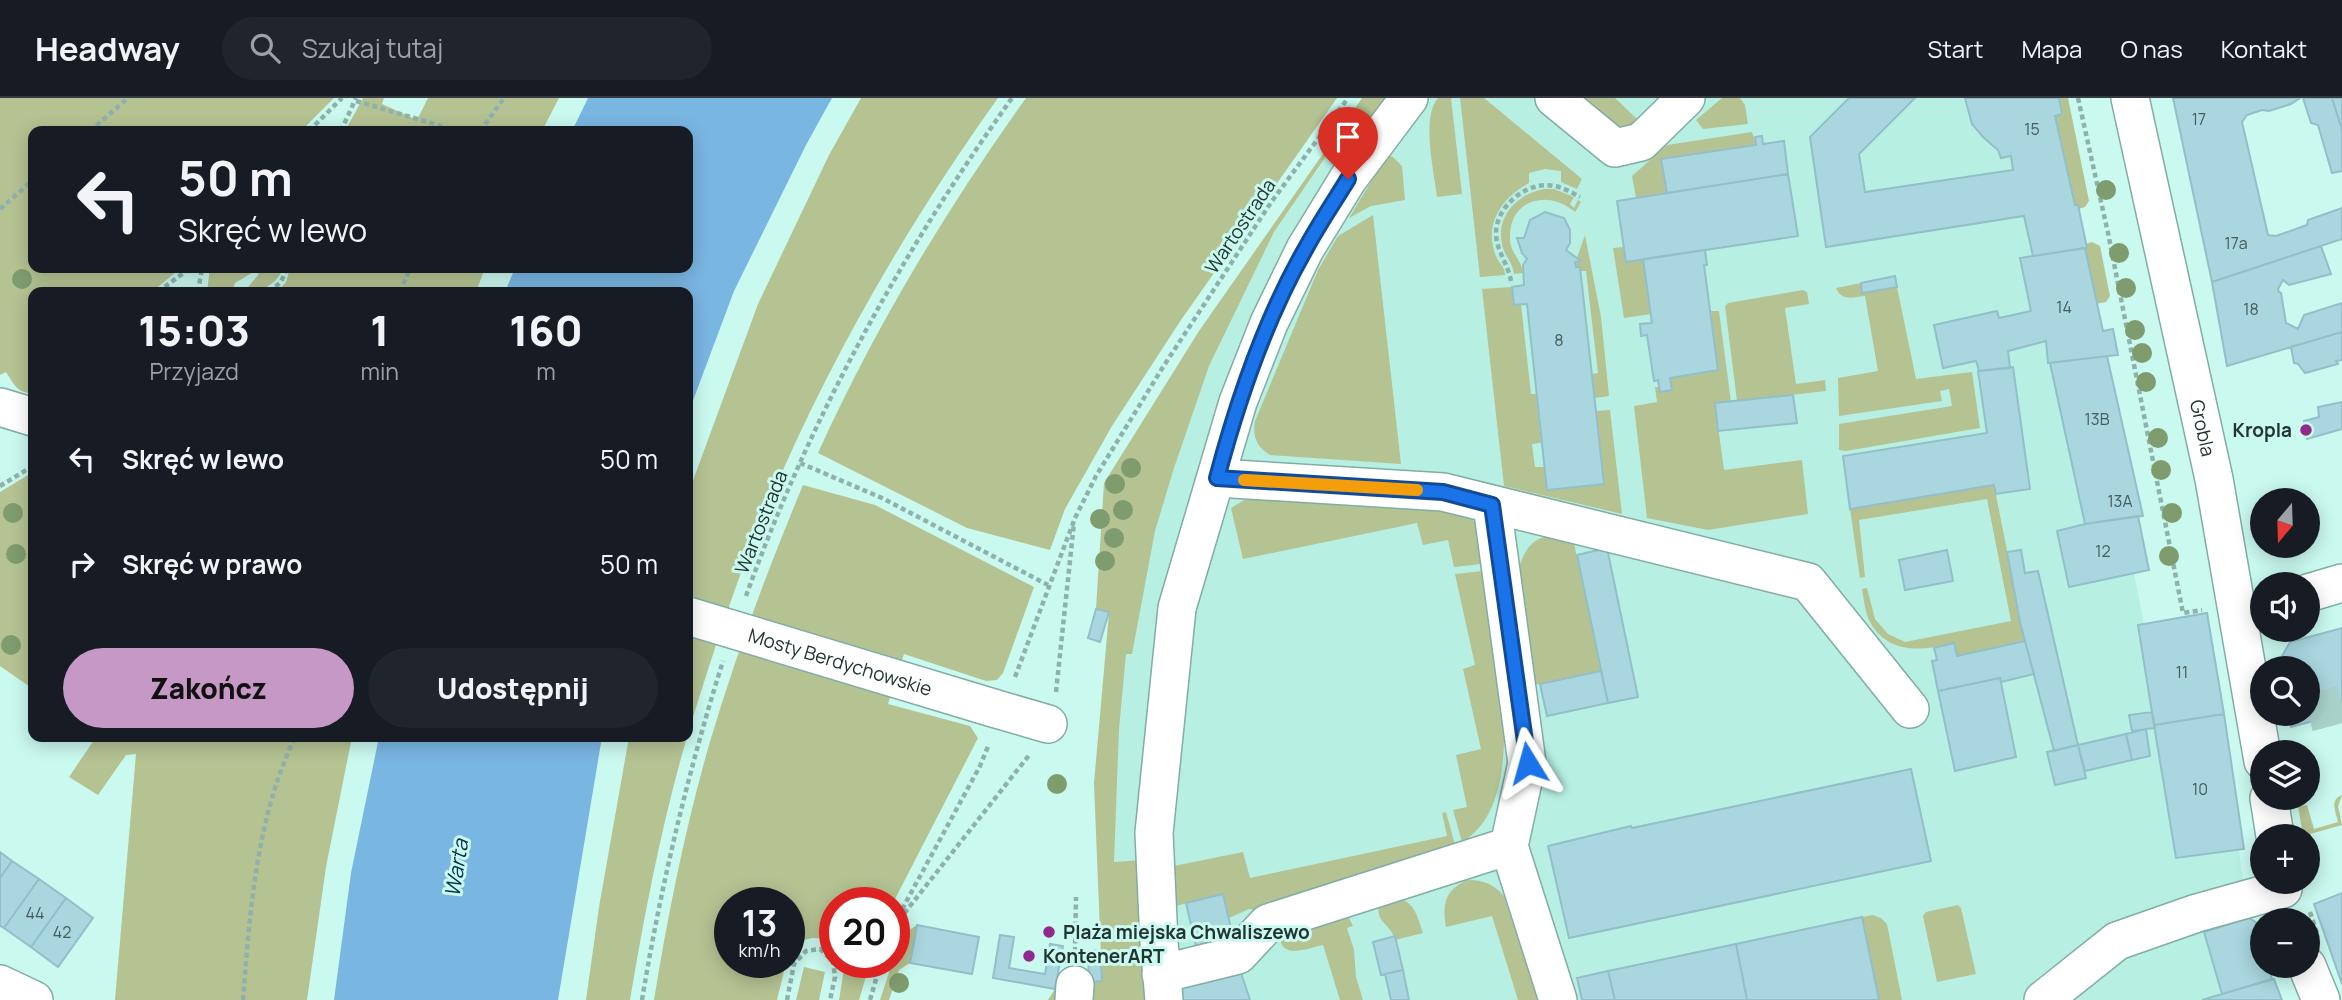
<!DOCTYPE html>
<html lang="pl">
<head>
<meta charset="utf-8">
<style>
	:root { --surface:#171b24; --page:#20242c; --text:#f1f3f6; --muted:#9ea1a6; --line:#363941; --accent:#c698c6 }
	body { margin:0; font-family:Manrope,sans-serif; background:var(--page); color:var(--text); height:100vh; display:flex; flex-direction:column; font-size:26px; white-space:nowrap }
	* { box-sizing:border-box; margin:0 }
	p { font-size:23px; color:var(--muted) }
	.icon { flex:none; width:38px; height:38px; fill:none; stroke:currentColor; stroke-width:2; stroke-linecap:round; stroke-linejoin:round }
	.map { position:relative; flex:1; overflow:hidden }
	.sheet { position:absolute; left:28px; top:189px; width:665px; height:455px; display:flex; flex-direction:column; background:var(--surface); border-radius:14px; box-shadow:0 4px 18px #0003 }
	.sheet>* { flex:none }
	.hud { position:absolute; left:28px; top:28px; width:665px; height:147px; border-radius:14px; box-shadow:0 4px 18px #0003; background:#171b24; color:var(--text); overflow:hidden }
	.needle { width:46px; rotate:199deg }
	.fabs { position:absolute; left:2250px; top:390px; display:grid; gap:14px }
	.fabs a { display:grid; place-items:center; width:70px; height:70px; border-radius:50%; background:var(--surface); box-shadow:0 4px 18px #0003; font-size:35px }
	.speed { position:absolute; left:714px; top:789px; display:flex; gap:14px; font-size:35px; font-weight:700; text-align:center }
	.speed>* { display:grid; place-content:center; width:91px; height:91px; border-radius:50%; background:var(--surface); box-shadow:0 4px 18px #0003; line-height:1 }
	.speed small { font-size:18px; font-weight:400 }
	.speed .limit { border:10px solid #d22; background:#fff; color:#111 }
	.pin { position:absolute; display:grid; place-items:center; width:60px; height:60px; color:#fff; margin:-72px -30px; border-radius:50% 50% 50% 0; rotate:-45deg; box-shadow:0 0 7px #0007 }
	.pin .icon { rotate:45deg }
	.me { position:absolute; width:77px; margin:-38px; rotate:352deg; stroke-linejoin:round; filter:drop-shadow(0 0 5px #0008) }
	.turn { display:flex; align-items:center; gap:24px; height:147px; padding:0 35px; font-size:32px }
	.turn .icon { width:91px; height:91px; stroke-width:2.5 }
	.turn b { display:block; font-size:49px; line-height:60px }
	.eta { display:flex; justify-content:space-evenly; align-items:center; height:119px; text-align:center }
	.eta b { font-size:42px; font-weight:800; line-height:49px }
	.primary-button { display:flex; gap:14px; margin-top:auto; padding:14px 35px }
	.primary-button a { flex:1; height:80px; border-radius:42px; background:var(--accent); color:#111; font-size:28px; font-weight:800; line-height:80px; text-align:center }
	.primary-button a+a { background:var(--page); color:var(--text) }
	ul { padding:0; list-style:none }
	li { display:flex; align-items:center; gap:21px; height:105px; padding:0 35px }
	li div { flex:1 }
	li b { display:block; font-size:26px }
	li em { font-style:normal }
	header { display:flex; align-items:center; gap:42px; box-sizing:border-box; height:98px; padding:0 35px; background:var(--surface); border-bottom:2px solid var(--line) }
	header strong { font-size:33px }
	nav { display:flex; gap:38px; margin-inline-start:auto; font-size:24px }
	.search { width:490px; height:63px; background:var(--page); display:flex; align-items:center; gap:18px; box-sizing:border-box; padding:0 24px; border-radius:38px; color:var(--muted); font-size:26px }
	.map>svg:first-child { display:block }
	.built { fill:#b7efe3 }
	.green { fill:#b5c393 }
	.water { fill:#7ab6e2 }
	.building { fill:#a9d6df; stroke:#92bfc8; stroke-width:2 }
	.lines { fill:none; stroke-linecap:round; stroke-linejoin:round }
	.minor-tunnel { stroke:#a8d2c9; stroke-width:37; stroke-dasharray:37 18; stroke-linecap:butt }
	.minor-casing { stroke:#81ada4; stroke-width:40 }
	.path { stroke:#8eb2ab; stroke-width:4.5; stroke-dasharray:5 3.5; stroke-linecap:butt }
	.minor { stroke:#fff; stroke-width:37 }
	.minor-bridge-casing { stroke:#81ada4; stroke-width:40; stroke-linecap:butt }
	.minor-bridge { stroke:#fff; stroke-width:37 }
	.tree { fill:#7f9c6e }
	.route-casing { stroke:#114b97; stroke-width:18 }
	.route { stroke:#1a73e8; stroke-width:12 }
	.slow { stroke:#f59e0b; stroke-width:12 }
	.poi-dot { fill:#91288c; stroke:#caf9ef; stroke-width:2.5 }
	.labels { text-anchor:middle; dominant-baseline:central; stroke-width:6; stroke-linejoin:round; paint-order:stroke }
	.number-label { font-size:16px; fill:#445c5c }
	.street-label { font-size:19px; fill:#223431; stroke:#caf9ef }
	.poi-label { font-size:19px; font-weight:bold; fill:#223431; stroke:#caf9ef; text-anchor:start }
	.water-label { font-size:21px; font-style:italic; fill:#00304c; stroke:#caf9ef }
</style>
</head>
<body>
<header>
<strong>Headway</strong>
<div class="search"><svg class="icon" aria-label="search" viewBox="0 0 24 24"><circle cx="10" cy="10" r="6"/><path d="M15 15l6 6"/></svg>Szukaj tutaj</div>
<nav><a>Start</a><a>Mapa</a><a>O nas</a><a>Kontakt</a></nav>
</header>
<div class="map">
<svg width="2342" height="902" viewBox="0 0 2342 902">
	<rect width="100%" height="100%" fill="#caf9ef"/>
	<path class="built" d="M1368,0H2059L2055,18L2075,106L2078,107L2103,233L2113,231L2118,257L2107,258L2143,418H2138L2134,475L2144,526L2207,515L2220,586L2244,751L2239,753L2248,816L2249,820L2257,825L2263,868H2268L2272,881L2202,902H1103L1094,685L1190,290L1274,134Z"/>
	<path class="green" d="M0,0H334L301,33H33V170H181L152,194H33V295C18,296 13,285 6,274L0,277Z
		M363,0H384L382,6L417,22L428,0H559L542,33H345Z
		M861,0H998C895,144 808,299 745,464C724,520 706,578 688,635V396L758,206L829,57Z
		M1026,0H1337L1181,222L1112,328L1065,411L1050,452L967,430L818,355C875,229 946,112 1026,0Z
		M1362,0H1386L1361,32L1347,28L1274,134L1209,268L1174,370L1155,433L1132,556H1126L1119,631L1114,764L1142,762L1140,842L1145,902H1048L1055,891L1102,882L1094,685L1109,515L1096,511L1104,385L1199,233Z
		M1438,0H1451L1462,96L1437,99C1434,73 1421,20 1438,0Z
		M1460,0H1484L1582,81L1577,91L1561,84V73L1545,71L1529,75V85C1502,99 1483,127 1496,158C1499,166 1505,168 1505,177L1480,179Z
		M1575,0H1615L1638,22L1629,39Z
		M1722,0H1740L1745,7L1748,26L1703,31L1696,22Z
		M2059,0H2068L2089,103L2085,109L2078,111V107H2075L2055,18Z
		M1752,34L1756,47L1662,61L1667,95L1636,100L1632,78L1667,47Z
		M1387,57L1393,59L1402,68L1405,102L1371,108L1349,120Z
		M1544,91H1554L1574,99L1570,106L1574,110L1578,102L1581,104L1575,114C1548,90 1508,102 1510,141C1510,155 1522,162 1523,175L1514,176C1513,165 1504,157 1502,146C1496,117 1518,96 1544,91Z
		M1373,117L1401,366L1270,357C1257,350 1252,338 1255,323L1318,172L1338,138Z
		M1585,137L1601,219L1609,298L1595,300L1592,276L1598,275L1586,173H1580V169H1576L1575,164L1580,163L1577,160Z
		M2092,144L2100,148L2110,198L2106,204L2096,206L2085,150L2087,149L2086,146Z
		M1624,149L1626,164L1643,161L1651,216L1624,220L1613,150Z
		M210,170H283C277,187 261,194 244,194L259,176L255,173L235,185L232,194H207Z
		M290,170H485L476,194H277L286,184Z
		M1861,185L1862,194L1897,189L1916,281L1972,274L1980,330L1846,353L1839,352V326L1952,308L1949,291L1940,293L1942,303L1839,318L1838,280L1878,273L1865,198C1853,199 1842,204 1836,190Z
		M1512,189L1514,206H1521L1531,296H1536L1541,345L1532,346L1535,369H1545L1547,392L1604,385L1596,313L1610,312L1622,416L1504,388L1482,191Z
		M1803,192L1807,194L1809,206L1785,210L1796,286L1825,282L1826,293L1737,303L1725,208L1728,205Z
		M1711,213H1719L1731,304L1715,306L1724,372L1802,362L1808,416L1708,432L1647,420L1634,308L1657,304L1655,289H1659L1660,294L1672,292L1670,280L1718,272L1710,219L1712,218Z
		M33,374V591L0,568V394Z
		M803,387L875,407L1034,489L1003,575L997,582L986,583L904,556L888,606L970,628L978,640L893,805H835V847C819,835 799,839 789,856V805H730V864L786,865L777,902H654C668,816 685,731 709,647C735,559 767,473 803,387Z
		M1994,387L2025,543L1957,558L1954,545C1921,553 1889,557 1870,524C1865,515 1864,501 1862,491L1867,490L1875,521L1888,536L1905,544L2011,523L1987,401L1859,422L1865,479L1860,480L1850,411Z
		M1268,396L1455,410L1472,420L1476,427L1481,466L1454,469L1448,442L1423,447L1417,425L1243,461L1231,410L1246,401Z
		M1572,436L1601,573L1533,587L1518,473C1528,439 1540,437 1572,436Z
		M1483,473C1493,540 1535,701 1462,744L1453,712L1467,709L1456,657L1481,651L1463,571L1475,567L1455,476Z
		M96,639H352L326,769L307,902H115L136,656L126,657L98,697L69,679Z
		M629,639H687C662,725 645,813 630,902H586L599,809Z
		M2342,697L2338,708L2342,727L2303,738L2298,708L2307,707L2314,731L2338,724C2336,714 2329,702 2342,697Z
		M1446,714L1455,747L1256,812L1249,811L1229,820L1222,796L1172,809L1169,769L1243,754L1250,780L1447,738L1442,715Z
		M1468,782C1483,782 1494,786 1504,798L1538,902H1518L1492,818L1446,829C1442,807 1445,791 1468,782Z
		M1399,800C1415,805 1418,820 1423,835L1395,842C1392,827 1375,824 1379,807Z
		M1958,807L1961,810L1976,876L1937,884L1923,818L1926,814Z
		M1347,816L1353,828L1347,830L1354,852L1356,879L1363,902H1340L1323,847C1309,850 1281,862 1280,839Z
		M1873,817L1881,820L1887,826L1902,902H1879L1862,819Z
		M917,827L910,865L899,872L889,902H880L892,865L894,864L901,837Z
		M845,865H870L859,902H839Z
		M804,869L825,874L819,902H796Z"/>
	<path class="water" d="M588,0H832L806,47L734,193L688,316V194H505L515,170H688V33H572Z
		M379,639H602L558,902H334L351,775Z"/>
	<path class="building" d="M1849,0H1915L1859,56L1865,94L2013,72L2011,58L2001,60L1998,52L1984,40L1972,26L1965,0H2059L2062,16L2055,18L2075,107H2078L2087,150L2033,158L2024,118L1826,149L1810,39Z
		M2173,0H2300L2291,6L2269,13L2262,12L2247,17L2242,24L2268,137L2276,138L2307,127L2308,122L2342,110V141L2212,184Z
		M2303,0H2332L2342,32V73L2332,75L2318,27L2311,25Z
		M2332,0H2342V32Z
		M1762,38L1763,46L1784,43L1788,76L1667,95L1661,61L1756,47L1755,39Z
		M1788,76L1798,138L1626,164L1617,103Z
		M1545,114L1564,120L1570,132V145L1566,152L1581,163L1575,164L1576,169H1580L1604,386L1547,392L1527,206L1514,207L1512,189L1524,187L1523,167L1527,161L1522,155L1517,140H1524L1530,122Z
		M2321,148L2331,176L2289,187L2283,182L2278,191L2279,194L2281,195L2286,225L2298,231L2304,217L2342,205V234L2227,268L2212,184Z
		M2085,150L2103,233L2113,231L2118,257L2048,265L2046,243L2008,253L2010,270L1979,273L1976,263L1943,270L1934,227L1997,213L1999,220L2031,213L2020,160Z
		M1705,152L1707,167H1704L1718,272L1670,280L1672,292L1660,294L1658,282L1654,283L1647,237L1641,238L1640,226L1652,225L1643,161Z
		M1895,178L1897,189L1862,195L1861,185Z
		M2342,234V262L2336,263L2338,266L2305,275L2298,266L2294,265L2291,249Z
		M2107,258L2143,418L2085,426L2050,265Z
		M2013,269L2030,391L1996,396L1994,387L1850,411L1843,358L1987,335L1978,273Z
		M1793,297L1797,325L1718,333L1715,305Z
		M2342,304V331L2307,341L2304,323L2319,319L2318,309Z
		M2138,418L2149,472L2069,489L2057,433L2085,426Z
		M1607,450L1638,599L1608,605L1577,457Z
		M1947,452L1953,483L1905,492L1899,462Z
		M2021,452L2025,475L2038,473L2078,647L2054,653L2020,524L2007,454Z
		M1096,511L1109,514L1100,544L1088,540Z
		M2207,515L2224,616L2154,627L2138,527Z
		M2342,530V615L2291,629L2287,616H2308V570H2276V569L2290,544Z
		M2025,543L2034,576L2001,584L2000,580L1938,593L1932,563L1937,562L1934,550L1954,545L1957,558Z
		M1601,573L1608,605L1547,618L1540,586Z
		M2000,580L2016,659L1955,673L1938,593Z
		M2152,614L2155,630L2132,633L2129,617Z
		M2224,616L2244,751L2176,760L2154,627Z
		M2146,631L2150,658L2132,662L2126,636Z
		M2126,636L2132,662L2085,673L2078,647Z
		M2078,647L2086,680L2055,687L2047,654Z
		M1911,671L1931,763L1569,840L1548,748L1631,728L1632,730Z
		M0,754L12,763L0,780Z
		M12,763L39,781L4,830L0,828V780Z
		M39,781L66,800L31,849L4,830Z
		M2342,795V886L2314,806Z
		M1223,796L1233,839L1196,848L1186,805Z
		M66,800L93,820L58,869L31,849Z
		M1862,819L1879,902H1747L1736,846Z
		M2249,820L2257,825L2263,847V868H2268L2272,881L2222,896L2204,834Z
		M917,827L979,839L972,876L910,865Z
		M1000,837L1014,839L1009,870L1045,876L1050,846L1063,848L1055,891L993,880Z
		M1395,838L1403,872L1381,877L1373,844Z
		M1736,846L1747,902H1615L1608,873Z
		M1100,852L1102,883L1089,884L1088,853Z
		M1239,869L1250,902H1179L1174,889Z
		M1403,872L1409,902H1391L1385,876Z
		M1608,873L1615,902H1582L1577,880Z
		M2274,881L2282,902H2202L2222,896Z"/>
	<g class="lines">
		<path class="minor-tunnel" d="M2308,615L2342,606"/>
		<defs>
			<g id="minor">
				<path d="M1554,0L1615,50L1641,44L1686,0"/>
				<path id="s1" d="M2130,0L2214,381L2263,663"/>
				<path d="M0,309L33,319"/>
				<path d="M1217,380L1443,394L1808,484L1910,611"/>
				<path d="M2308,495L2342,485"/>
				<path d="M993,610L1048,626"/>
				<path d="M2269,700L2275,738"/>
				<path d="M1509,748L1558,902"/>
				<path d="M2307,868L2321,902"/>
				<path d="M1161,876L1238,857L1268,825L1509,748L1527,665L1492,407"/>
				<path d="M0,886L34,902"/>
				<path d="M1074,902L1075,887"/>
				<path d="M1164,902L1159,844L1154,735L1177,510L1238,304L1269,225L1305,151L1348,81L1409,0"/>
				<path d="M2043,902L2117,843L2197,815L2283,791"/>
			</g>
		</defs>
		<use href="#minor" class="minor-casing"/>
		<path class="path" d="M2078,0L2108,135L2183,515L2202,512
			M356,3L438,27L448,33
			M90,33L128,0
			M309,33L342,0
			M341,33L356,0
			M480,33L504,0
			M0,111L33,82
			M1511,183C1508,166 1496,152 1496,135C1496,108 1528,82 1554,88C1563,89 1572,95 1580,99
			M158,194L190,170
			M198,194L202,170
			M269,194L281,184L287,170
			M400,194L410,170
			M800,365L882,400L1048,487
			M0,388L33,368
			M746,498C810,320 902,154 1012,0
			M2278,540L2310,532
			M1015,579L1075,420L1096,378L1163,269L1272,103L1348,0
			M1056,594L1074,425
			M2310,814L2317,835
			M899,822L1030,656
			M894,826L980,668L989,646
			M1075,854L1076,799
			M243,902C250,813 256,721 295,639
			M642,902C661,787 688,674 723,563
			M787,902L794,866L806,853L820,851L833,863L835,879L830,902
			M870,902L881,864"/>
		<use href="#minor" class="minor"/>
		<defs>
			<g id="minor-bridge">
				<path id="s2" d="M688,518L993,610"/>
			</g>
		</defs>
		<use href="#minor-bridge" class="minor-bridge-casing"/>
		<use href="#minor-bridge" class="minor-bridge"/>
	</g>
	<g class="tree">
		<circle cx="2106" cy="92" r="10"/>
		<circle cx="2119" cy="155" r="10"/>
		<circle cx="22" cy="181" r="10"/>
		<circle cx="2126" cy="190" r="10"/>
		<circle cx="2135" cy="232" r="10"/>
		<circle cx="2142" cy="255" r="10"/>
		<circle cx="2146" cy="284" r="10"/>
		<circle cx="2158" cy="340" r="10"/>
		<circle cx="1131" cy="370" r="10"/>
		<circle cx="2161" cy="372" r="10"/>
		<circle cx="1115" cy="386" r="10"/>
		<circle cx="1123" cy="412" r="10"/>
		<circle cx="13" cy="415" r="10"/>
		<circle cx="2172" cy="415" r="10"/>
		<circle cx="1100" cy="421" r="10"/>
		<circle cx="1114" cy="440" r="10"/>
		<circle cx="16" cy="456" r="10"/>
		<circle cx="2169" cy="458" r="10"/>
		<circle cx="1105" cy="463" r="10"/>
		<circle cx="11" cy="547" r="10"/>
		<circle cx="1057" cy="686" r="10"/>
		<circle cx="899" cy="885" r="10"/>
	</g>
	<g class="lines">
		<defs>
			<path id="route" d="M1348,81C1334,104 1319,126 1306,150C1265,221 1238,301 1217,380L1443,394L1492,407L1528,665"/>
		</defs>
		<use href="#route" class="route-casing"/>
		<use href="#route" class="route"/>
		<path class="slow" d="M1244,382L1417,392"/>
	</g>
	<g class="poi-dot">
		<circle cx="2306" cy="332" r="7"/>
		<circle cx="1049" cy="834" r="7"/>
		<circle cx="1029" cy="858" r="7"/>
	</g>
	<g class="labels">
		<g class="number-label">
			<text x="2199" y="21">17</text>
			<text x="2032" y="31">15</text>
			<text x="2236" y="145">17a</text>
			<text x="2064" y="209">14</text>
			<text x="2251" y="211">18</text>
			<text x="1559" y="242">8</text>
			<text x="2097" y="321">13B</text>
			<text x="2120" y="403">13A</text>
			<text x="2103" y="453">12</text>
			<text x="2182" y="574">11</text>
			<text x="2200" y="691">10</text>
			<text x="35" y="815">44</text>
			<text x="62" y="834">42</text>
		</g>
		<g class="street-label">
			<text transform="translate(1240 128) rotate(-56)">Wartostrada</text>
			<text stroke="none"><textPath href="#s1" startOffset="338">Grobla</textPath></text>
			<text transform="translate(761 424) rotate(-68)">Wartostrada</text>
			<text stroke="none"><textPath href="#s2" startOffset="159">Mosty Berdychowskie</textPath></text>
		</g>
		<g class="poi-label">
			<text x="2292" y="332" text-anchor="end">Kropla</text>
			<text x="1063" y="834">Plaża miejska Chwaliszewo</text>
			<text x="1043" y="858">KontenerART</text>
		</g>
		<g class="water-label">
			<text transform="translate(456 770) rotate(-81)">Warta</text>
		</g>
	</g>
</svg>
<div class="fabs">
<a><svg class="needle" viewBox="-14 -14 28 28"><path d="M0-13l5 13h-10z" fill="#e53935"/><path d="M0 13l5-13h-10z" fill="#9ea1a6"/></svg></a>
<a><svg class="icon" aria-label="sound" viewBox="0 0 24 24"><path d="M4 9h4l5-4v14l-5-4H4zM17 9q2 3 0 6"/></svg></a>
<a><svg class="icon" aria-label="search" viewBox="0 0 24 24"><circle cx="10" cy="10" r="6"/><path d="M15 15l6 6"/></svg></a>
<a><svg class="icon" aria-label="layers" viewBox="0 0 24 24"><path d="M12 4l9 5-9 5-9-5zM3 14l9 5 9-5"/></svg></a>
<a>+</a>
<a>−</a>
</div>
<div class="speed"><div>13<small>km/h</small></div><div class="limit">20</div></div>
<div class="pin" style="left:1348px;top:81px;background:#d93025"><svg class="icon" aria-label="arrive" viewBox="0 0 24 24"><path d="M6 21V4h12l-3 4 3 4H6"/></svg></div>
<svg class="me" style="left:1528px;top:665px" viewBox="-20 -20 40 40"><path d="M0-17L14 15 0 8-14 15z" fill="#1a73e8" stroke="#fff" stroke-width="4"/></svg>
<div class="hud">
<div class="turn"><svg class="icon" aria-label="left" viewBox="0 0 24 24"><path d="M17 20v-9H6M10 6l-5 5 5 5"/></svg><div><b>50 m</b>Skręć w lewo</div></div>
</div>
<section class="sheet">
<div class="eta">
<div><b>15:03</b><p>Przyjazd</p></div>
<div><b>1</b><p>min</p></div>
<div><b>160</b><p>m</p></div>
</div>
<ul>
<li><svg class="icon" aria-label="left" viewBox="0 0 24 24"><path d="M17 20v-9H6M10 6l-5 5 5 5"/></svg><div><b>Skręć w lewo</b></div><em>50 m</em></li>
<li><svg class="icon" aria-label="right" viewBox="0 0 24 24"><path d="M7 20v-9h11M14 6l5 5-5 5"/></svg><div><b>Skręć w prawo</b></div><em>50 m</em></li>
</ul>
<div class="primary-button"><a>Zakończ</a><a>Udostępnij</a></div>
</section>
</div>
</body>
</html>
